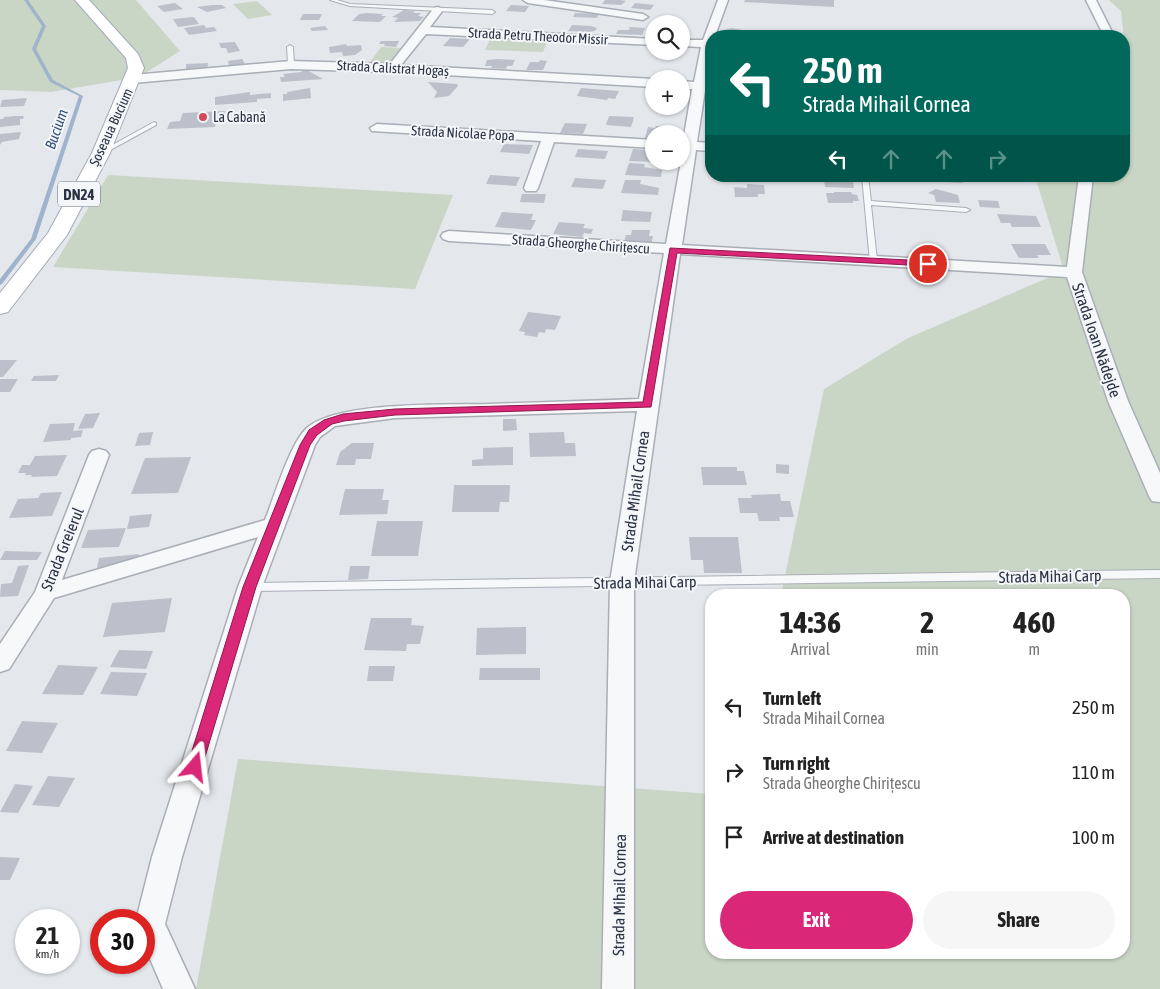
<!DOCTYPE html>
<html lang="en">
<head>
<meta charset="utf-8">
<style>
	:root { --surface:#fff; --page:#f6f6f6; --text:#222; --muted:#767676; --accent:#db2777 }
	body { margin:0; font-family:"Asap Condensed",sans-serif; background:var(--page); color:var(--text); height:100vh; display:flex; flex-direction:column; font-size:19px; white-space:nowrap }
	* { box-sizing:border-box; margin:0 }
	p { font-size:16px; color:var(--muted) }
	.icon { flex:none; width:28px; height:28px; fill:none; stroke:currentColor; stroke-width:2; stroke-linecap:round; stroke-linejoin:round }
	.map { position:relative; flex:1; overflow:hidden }
	.panel { position:absolute; left:705px; top:589px; width:425px; height:370px; display:flex; flex-direction:column; background:var(--surface); border-radius:20px; box-shadow:0 1px 4px #0004 }
	.panel>* { flex:none }
	.banner { position:absolute; left:705px; top:30px; width:425px; height:152px; border-radius:20px; box-shadow:0 1px 4px #0004; background:#00695c; color:#fff; overflow:hidden }
	.tools { position:absolute; left:645px; top:15px; display:grid; gap:10px }
	.tools a { display:grid; place-items:center; width:45px; height:45px; border-radius:50%; background:var(--surface); box-shadow:0 1px 4px #0004; font-size:25px }
	.speed { position:absolute; left:15px; top:909px; display:flex; gap:10px; font-size:25px; font-weight:700; text-align:center }
	.speed>* { display:grid; place-content:center; width:65px; height:65px; border-radius:50%; background:var(--surface); box-shadow:0 1px 4px #0004; line-height:1 }
	.speed small { font-size:12px; font-weight:400 }
	.speed .limit { border:8px solid #d22; background:#fff; color:#111 }
	.pin { position:absolute; display:grid; place-items:center; width:42px; height:42px; color:#fff; margin:-21px; border:2px solid #fff; border-radius:50%; box-shadow:0 1px 5px #0007 }
	.me { position:absolute; width:55px; margin:-28px; rotate:17deg; stroke-linejoin:round; filter:drop-shadow(0 0 4px #0008) }
	.turn { display:flex; align-items:center; gap:18px; height:105px; padding:0 15px; font-size:22px }
	.turn .icon { width:65px; height:65px; stroke-width:2.5 }
	.turn b { display:block; font-size:35px; line-height:42px }
	.lanes { display:flex; align-items:center; height:48px; padding:0 15px; background:#0003; justify-content:center; gap:25px; direction:ltr }
	.lanes .off { opacity:.35 }
	.eta { display:flex; justify-content:space-evenly; align-items:center; height:85px; text-align:center }
	.eta b { font-size:30px; font-weight:700; line-height:35px }
	.action { display:flex; gap:10px; margin-top:auto; padding:10px 15px }
	.action a { flex:1; height:58px; border-radius:30px; background:var(--accent); color:#fff; font-size:20px; font-weight:700; line-height:58px; text-align:center }
	.action a+a { background:var(--page); color:var(--text) }
	ul { padding:0; list-style:none }
	li { display:flex; align-items:center; gap:15px; height:65px; padding:0 15px }
	li div { flex:1 }
	li b { display:block; font-size:19px }
	li em { font-style:normal }
	.map>svg:first-child { display:block }
	.green { fill:#c9d6c5 }
	.lines { fill:none; stroke-linecap:round; stroke-linejoin:round }
	.stream { fill:#9fb4cc; fill-rule:evenodd }
	.building { fill:#bbc0ca }
	.lane-casing { stroke:#a9aeb7; stroke-width:2 }
	.street-casing { stroke:#a9aeb7; stroke-width:3 }
	.primary-casing { stroke:#a3abb8; stroke-width:2 }
	.lane { fill:#f7f8fa; fill-rule:evenodd }
	.street { fill:#f7f8fa; fill-rule:evenodd }
	.primary { fill:#fff; fill-rule:evenodd }
	.route { fill:#db2777; stroke:#8e194d }
	.poi-dot { fill:#d1495b; stroke:#f4f6f9; stroke-width:2 }
	.labels { text-anchor:middle; dominant-baseline:central; stroke-width:4; stroke-linejoin:round; paint-order:stroke }
	.far-street-label { font-size:14px; fill:#2b3445; stroke:#f4f6f9 }
	.far-poi-label { font-size:14px; fill:#2b3445; stroke:#f4f6f9; text-anchor:start }
	.far-water-label { font-size:15px; font-style:italic; fill:#34527a; stroke:#f4f6f9 }
	.shield { fill:#f4f6f9; stroke:#676e7b; stroke-width:1 }
	.shield-label { font-size:15px; font-weight:bold; fill:#2b3445 }
	.street-label { font-size:16px; fill:#2b3445; stroke:#f4f6f9 }
</style>
</head>
<body>
<div class="map">
<svg width="1160" height="989" viewBox="0 0 1160 989">
	<rect width="100%" height="100%" fill="#e4e7ec"/>
	<path class="green" d="M0,0H136L180,51L139,77L51,92L0,90Z
		M1109,0H1160V989H196L238,759L711,794V952H1124V595H781L824,389L908,338L1064,271L1035,176H1124V98H1130L1121,11Z
		M257,1L272,15L248,19L233,4Z
		M491,37L548,40L543,52L485,50Z
		M381,47L401,48L390,62H370Z
		M108,175L453,195L415,289L53,267Z"/>
	<g class="lines">
		<path class="stream" d="M24,0H28L46,26L36,49L53,80L83,96L36,239L2,284L0,285V279L31,239L79,96L50,82L32,49L42,26Z"/>
	</g>
	<path class="building" d="M605,0H620L626,1L621,5L602,4Z
		M745,0H834V7L744,2Z
		M175,3L183,9L164,12L157,6Z
		M635,3L654,5L650,10L631,8Z
		M212,5H222L226,8L207,12L197,7Z
		M511,5L529,6L525,12L506,11Z
		M404,10L415,11L413,13H421L418,16L424,17L420,21L394,22L398,18L392,17Z
		M366,13L383,14L381,16H386L380,22L352,21L359,14Z
		M575,13L599,14L597,18L573,17Z
		M303,14H322L319,20H300Z
		M194,17L199,24L178,27L173,19Z
		M204,25L206,28L214,27L217,31L189,35L184,28Z
		M572,25L591,26L597,28L595,31L588,32L568,31Z
		M325,26L328,30L312,31L310,28Z
		M630,27L645,28L642,35L616,34L618,30H629Z
		M731,28L743,30L734,34L722,31Z
		M450,38L470,39L463,47L443,46Z
		M381,41H399L396,47L384,46L385,44H379Z
		M235,42L240,51L228,53L226,48H221L219,43Z
		M346,44L347,46L361,45L362,50L355,55L343,56L342,52L330,53L329,47Z
		M242,59L246,66H229L228,61Z
		M498,59L515,60L512,66H507L506,69L491,68L492,66H485L487,60Z
		M540,60L547,61L543,70H526L530,62H539Z
		M208,63L207,71L186,72V64Z
		M305,69L323,79L281,82L280,77H285L283,74L301,72Z
		M428,82L457,84L458,86L449,96L434,98L437,92Z
		M310,88L311,98L283,101V94H287V92Z
		M581,88L619,91L615,99L608,98L607,100L577,96Z
		M250,92V95L271,93V98L257,99V102L215,105V97Z
		M27,98L24,106L0,107L2,100Z
		M225,111L223,121H216L215,127L167,129L170,122L180,121L183,113Z
		M16,116H24L23,119H20V125L0,127V119H3L4,117Z
		M609,116L634,117L631,127L606,125Z
		M565,123L587,124L583,134L560,133Z
		M656,126L675,127L673,134H654V139L645,138L648,127L655,128Z
		M21,132L19,139L2,142L0,145V134Z
		M504,144L533,145L529,154L500,152Z
		M578,149L608,151L605,159L575,157Z
		M633,149L648,150V153H654V162L629,161Z
		M629,163L645,164L644,167L662,170L661,177L625,175Z
		M490,175L520,177L516,186L486,184Z
		M832,176H852L854,188L825,187L824,179L832,180Z
		M943,176H962L963,183L944,182Z
		M575,178L606,180L603,189L571,187Z
		M625,180H641L640,184L659,188L658,195L621,193Z
		M747,184L764,185L765,194H758V197H735L734,187L747,188Z
		M936,189L958,195L960,203L936,202L934,195L928,193Z
		M834,192H851L852,194L857,195L859,201H853V203H828L826,193H834Z
		M522,194H546L544,203L520,202Z
		M978,200L998,201L1000,208L980,207Z
		M623,210L652,212L650,222L621,221Z
		M502,212L533,214L531,220H536L531,230L495,227Z
		M997,214L1036,216L1041,227H1012L1010,223H1001Z
		M559,222L585,224L583,228L593,229L591,234L584,233L582,237L553,234Z
		M632,230H650L649,236H653L651,244L624,242L626,235H631Z
		M1011,244H1045L1051,255H1037L1039,258H1019Z
		M528,312L561,316L555,330L546,329L545,333L539,332L537,337L524,335L525,332L519,331Z
		M0,360H17L3,377H0Z
		M59,375L56,381H31L34,376Z
		M0,379H18L10,392H0Z
		M100,413L93,428L78,429L85,414Z
		M503,419H516L517,430L503,431Z
		M75,423L73,431L83,430L81,437L71,438V440L43,442L50,424Z
		M153,432L150,445L135,446L139,433Z
		M564,432L565,443H575L576,456L530,457L529,433Z
		M352,443H374L371,459H356L355,465H336L340,452Z
		M513,447V465L472,466V460L483,459V448Z
		M67,455L57,476L31,477L32,475H25L26,473H18L22,465H30L35,456Z
		M191,457L178,493L131,494L145,458Z
		M776,464L789,465V474L776,473Z
		M701,467H737V471H744L747,485H703Z
		M454,485H510L509,502H500L499,512H452Z
		M345,489H384L382,500H389L387,514L339,515Z
		M62,492L52,516L9,518L18,499L38,498L41,493Z
		M780,494L781,501H790L794,517H779L780,521H759L757,513H740L738,498H752L751,495Z
		M152,514L149,527L127,529L130,516Z
		M377,521H423L418,556H371Z
		M126,528L119,547L81,548L88,530Z
		M689,537H738L742,573H704L703,560H691Z
		M5,551L42,552L37,560H0Z
		M139,554L136,565L97,568L99,558Z
		M29,565L18,596L0,597L1,584L12,583L18,566Z
		M350,566H370L368,579L348,580Z
		M172,598L165,632L103,637L112,603Z
		M371,618H412L411,625L424,626L420,644H407L406,651L364,650Z
		M526,627V654L476,655L477,628Z
		M119,650L153,651L146,669L110,667Z
		M58,665L98,667L83,695L42,694Z
		M369,666H395L393,681H367Z
		M480,668H540V680H479Z
		M111,672L147,673L137,696L100,694Z
		M22,721L58,723L42,753L6,751Z
		M48,776L75,778L59,807L32,805Z
		M15,784L33,786L18,813L0,812Z
		M0,857L20,858L10,880H0Z"/>
	<g class="lines">
		<defs>
			<path id="lane" d="M330,0H337L350,4L492,10L495,12L492,14L350,6Z
				M290,45L293,47L294,65L291,67L288,65L287,47Z
				M711,84V88H699L696,86L699,84Z
				M154,122L156,123V125L103,154L98,153Z
				M862,176H868L871,201L966,208L970,210L966,212L871,205L877,260L876,262H870Z
				M1160,570V578L251,591L246,587L251,583Z"/>
			<path id="street" d="M523,0H544L643,14L648,17L643,20L528,3Z
				M718,0H728L715,36H711V52L697,142L711,143V151L696,150L682,245L1067,267L1079,176H1093L1082,272L1128,401L1160,473V502L1152,501L1149,496L1108,401L1067,277L680,254L634,582V989H602L610,582L637,411L395,418L335,426L320,437L315,445L262,587L182,857L165,924L195,989H163L144,945V920H136L152,857L238,587L258,537L54,598L9,669L0,672V644L35,592L89,455L92,451L99,449L106,451L109,455L62,580L265,520C274,498 290,442 308,427C340,401 447,405 491,404C540,402 590,401 639,399L664,253L449,241L443,239L441,236L443,233L449,231L666,244L681,161V141H683L692,89H681V81L694,82L701,47L681,46V40H703Z
				M1086,0H1096L1114,36H1104Z
				M438,7L443,10L430,27L654,39V45L426,34L401,65L654,79V87L393,72L291,69L133,83L127,79L133,75L291,61L390,64L434,8Z
				M377,124L654,140V148L554,142L538,188L536,191H526L524,188L541,141L372,131L370,128Z"/>
			<path id="primary" d="M75,0H89L138,54L144,68L110,153L67,235L8,312L0,314V293L48,233L92,153L128,68L126,58Z"/>
		</defs>
		<use href="#lane" class="lane-casing"/>
		<use href="#street" class="street-casing"/>
		<use href="#primary" class="primary-casing"/>
		<use href="#lane" class="lane"/>
		<use href="#street" class="street"/>
		<use href="#primary" class="primary"/>
	</g>
	<path class="route" d="M670,248L928,261L932,264L928,266L677,253L651,407L395,415L344,421L332,424L317,435L310,445L256,587L202,767L200,771L195,772L190,771L187,767L243,587L300,445L309,430L324,420L343,414L395,409L643,402Z"/>
	<circle class="poi-dot" cx="203" cy="117" r="5"/>
	<g class="labels">
		<g class="far-street-label">
			<text transform="translate(538 36) rotate(3)">Strada Petru Theodor Missir</text>
			<text transform="translate(393 68) rotate(3)">Strada Calistrat Hogaș</text>
			<text transform="translate(111 127) rotate(-65)">Șoseaua Bucium</text>
			<text transform="translate(463 133) rotate(3)">Strada Nicolae Popa</text>
			<text transform="translate(581 244) rotate(4)">Strada Gheorghe Chirițescu</text>
		</g>
		<g class="far-poi-label">
			<text x="213" y="117">La Cabană</text>
		</g>
		<g class="far-water-label">
			<text transform="translate(56 129) rotate(-71)">Bucium</text>
		</g>
		<rect class="shield" x="58" y="181.5" width="42" height="25" rx="4"/>
		<g class="shield-label">
			<text x="79" y="194">DN24</text>
		</g>
		<g class="street-label">
			<text transform="translate(1097 340) rotate(71)">Strada Ioan Nădejde</text>
			<text transform="translate(635 491) rotate(-82)">Strada Mihail Cornea</text>
			<text transform="translate(62 549) rotate(-68)">Strada Greierul</text>
			<text transform="translate(1050 576) rotate(-1)">Strada Mihai Carp</text>
			<text transform="translate(645 582) rotate(-1)">Strada Mihai Carp</text>
			<text transform="translate(619 895) rotate(-89)">Strada Mihail Cornea</text>
		</g>
	</g>
</svg>
<div class="tools">
<a><svg class="icon" aria-label="search" viewBox="0 0 24 24"><circle cx="10" cy="10" r="6"/><path d="M15 15l6 6"/></svg></a>
<a>+</a>
<a>−</a>
</div>
<div class="speed"><div>21<small>km/h</small></div><div class="limit">30</div></div>
<div class="pin" style="left:928px;top:264px;background:#d93025"><svg class="icon" aria-label="arrive" viewBox="0 0 24 24"><path d="M6 21V4h12l-3 4 3 4H6"/></svg></div>
<svg class="me" style="left:195px;top:767px" viewBox="-20 -20 40 40"><path d="M0-17L14 15 0 8-14 15z" fill="#db2777" stroke="#fff" stroke-width="4"/></svg>
<div class="banner">
<div class="turn"><svg class="icon" aria-label="left" viewBox="0 0 24 24"><path d="M17 20v-9H6M10 6l-5 5 5 5"/></svg><div><b>250 m</b>Strada Mihail Cornea</div></div>
<div class="lanes"><svg class="icon" aria-label="left" viewBox="0 0 24 24"><path d="M17 20v-9H6M10 6l-5 5 5 5"/></svg><svg class="icon off" aria-label="ahead" viewBox="0 0 24 24"><path d="M12 20V5M6 11l6-6 6 6"/></svg><svg class="icon off" aria-label="ahead" viewBox="0 0 24 24"><path d="M12 20V5M6 11l6-6 6 6"/></svg><svg class="icon off" aria-label="right" viewBox="0 0 24 24"><path d="M7 20v-9h11M14 6l5 5-5 5"/></svg></div>
</div>
<section class="panel">
<div class="eta">
<div><b>14:36</b><p>Arrival</p></div>
<div><b>2</b><p>min</p></div>
<div><b>460</b><p>m</p></div>
</div>
<ul>
<li><svg class="icon" aria-label="left" viewBox="0 0 24 24"><path d="M17 20v-9H6M10 6l-5 5 5 5"/></svg><div><b>Turn left</b><p>Strada Mihail Cornea</p></div><em>250 m</em></li>
<li><svg class="icon" aria-label="right" viewBox="0 0 24 24"><path d="M7 20v-9h11M14 6l5 5-5 5"/></svg><div><b>Turn right</b><p>Strada Gheorghe Chirițescu</p></div><em>110 m</em></li>
<li><svg class="icon" aria-label="arrive" viewBox="0 0 24 24"><path d="M6 21V4h12l-3 4 3 4H6"/></svg><div><b>Arrive at destination</b></div><em>100 m</em></li>
</ul>
<div class="action"><a>Exit</a><a>Share</a></div>
</section>
</div>
</body>
</html>
